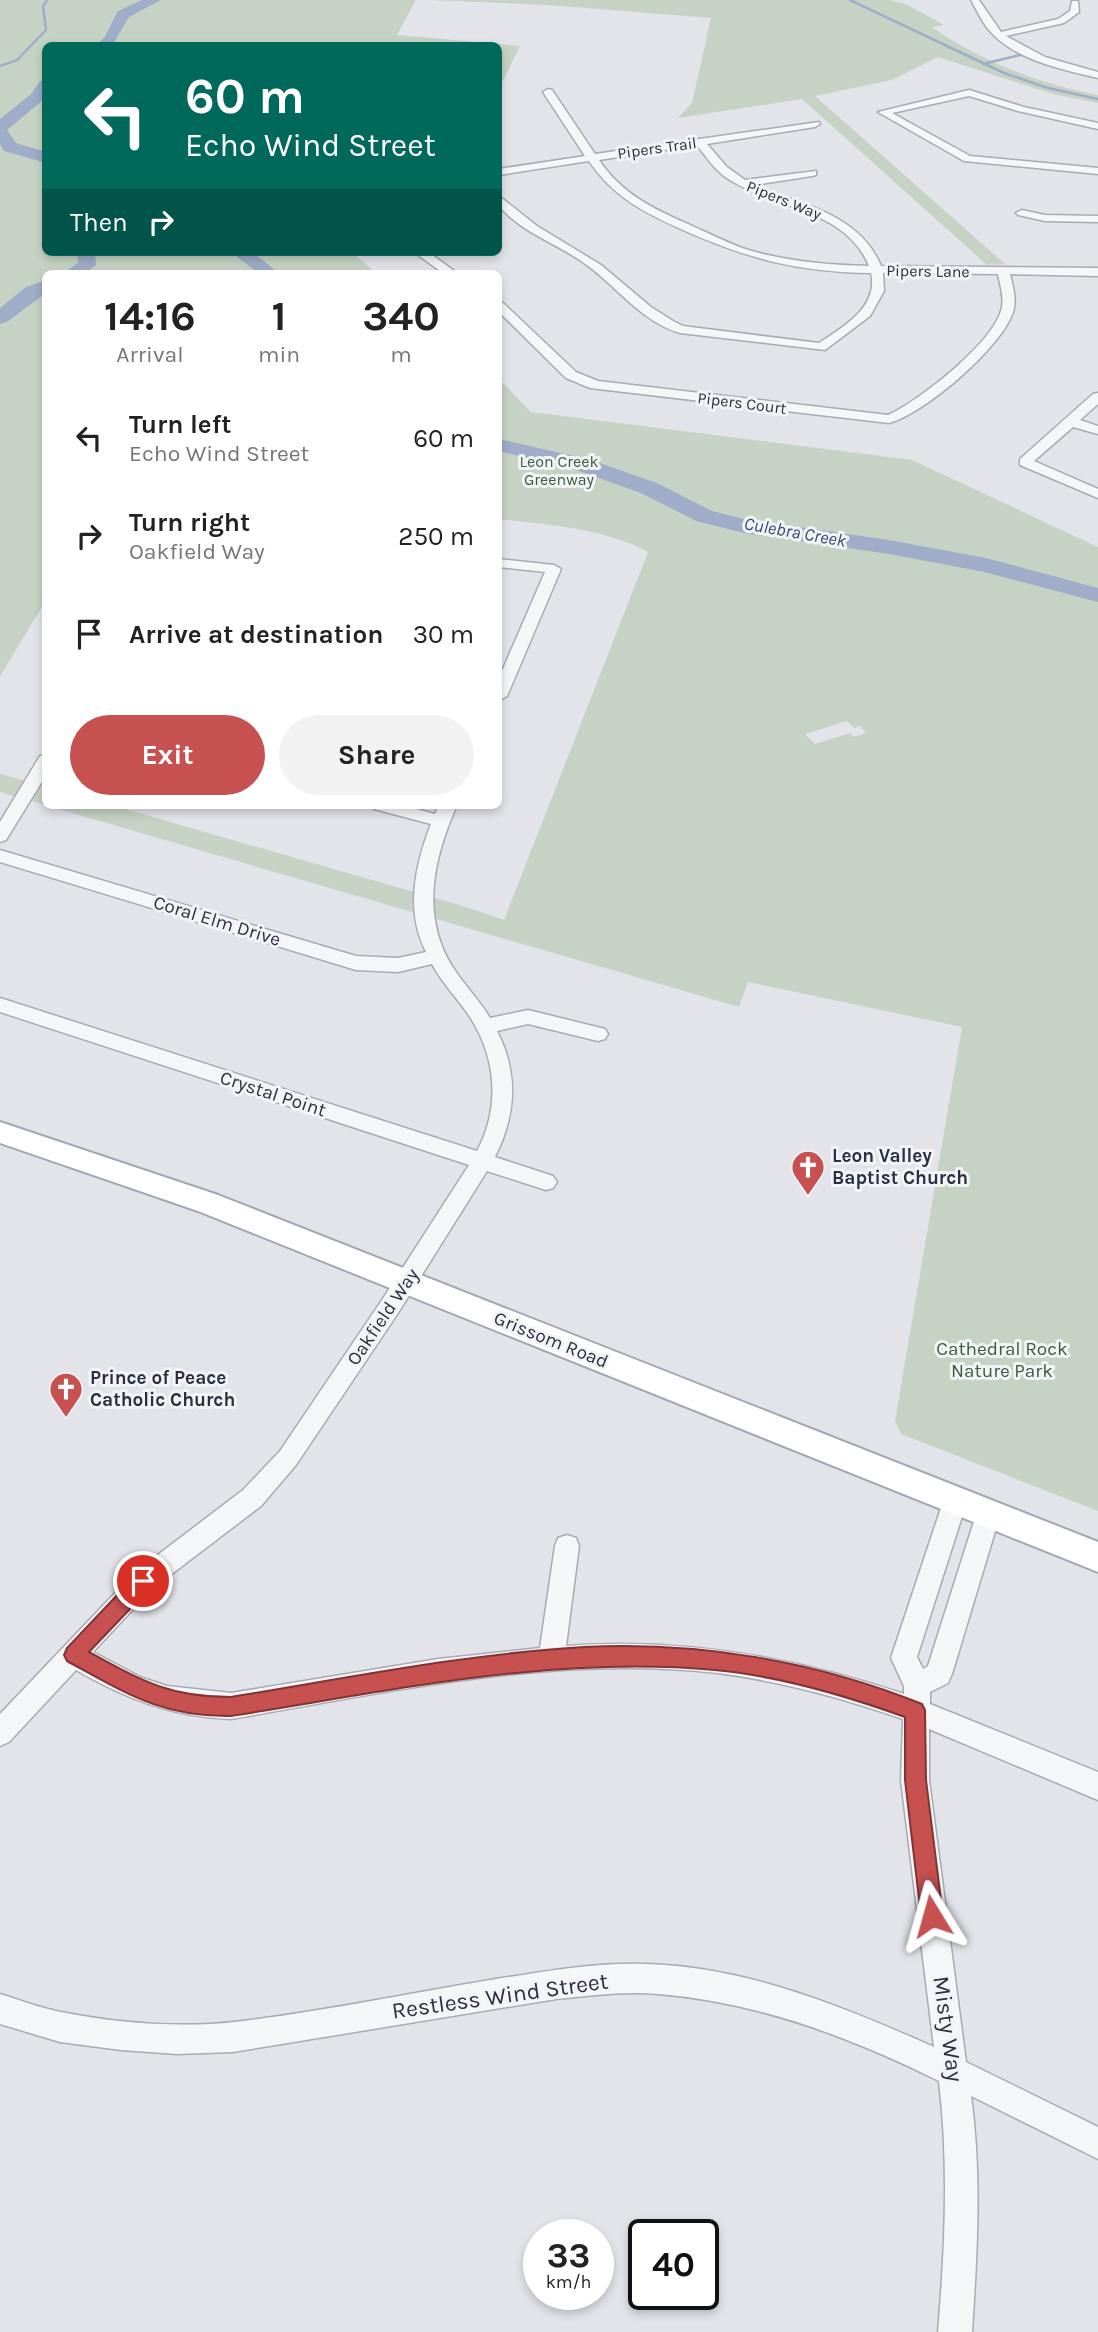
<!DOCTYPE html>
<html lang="en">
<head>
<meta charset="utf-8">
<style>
	:root { --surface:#fff; --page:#f2f2f2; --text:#222; --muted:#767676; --accent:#c75050 }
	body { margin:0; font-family:Karla,sans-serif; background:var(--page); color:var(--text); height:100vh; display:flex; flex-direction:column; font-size:26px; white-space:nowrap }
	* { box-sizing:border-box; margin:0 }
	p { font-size:23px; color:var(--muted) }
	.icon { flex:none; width:38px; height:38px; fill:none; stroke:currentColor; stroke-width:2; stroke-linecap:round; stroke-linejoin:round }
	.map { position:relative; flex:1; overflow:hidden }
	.side { position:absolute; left:42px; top:270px; width:460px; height:539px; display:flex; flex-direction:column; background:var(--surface); border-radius:10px; box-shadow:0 4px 10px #0003 }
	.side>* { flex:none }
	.banner { position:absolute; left:42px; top:42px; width:460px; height:214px; border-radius:10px; box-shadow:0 4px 10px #0003; background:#00695c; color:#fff; overflow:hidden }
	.speed { position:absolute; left:523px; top:2219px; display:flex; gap:14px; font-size:35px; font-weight:700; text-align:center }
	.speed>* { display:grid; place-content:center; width:91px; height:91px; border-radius:50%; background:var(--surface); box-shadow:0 4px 10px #0003; line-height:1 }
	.speed small { font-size:18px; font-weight:400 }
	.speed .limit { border:4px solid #111; border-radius:10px; background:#fff; color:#111 }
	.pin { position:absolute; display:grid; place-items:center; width:60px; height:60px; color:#fff; margin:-30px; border:4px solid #fff; border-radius:50%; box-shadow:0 2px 7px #0007 }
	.me { position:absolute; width:77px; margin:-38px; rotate:352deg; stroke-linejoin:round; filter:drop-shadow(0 0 5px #0008) }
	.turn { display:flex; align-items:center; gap:24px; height:147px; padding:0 28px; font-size:32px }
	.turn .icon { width:91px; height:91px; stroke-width:2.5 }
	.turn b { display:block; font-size:49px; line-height:60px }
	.then { display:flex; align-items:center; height:66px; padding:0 28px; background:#0003; gap:14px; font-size:26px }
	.eta { display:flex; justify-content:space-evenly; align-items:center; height:119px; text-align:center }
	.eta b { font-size:42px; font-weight:700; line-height:49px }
	.primary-button { display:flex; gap:14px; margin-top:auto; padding:14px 28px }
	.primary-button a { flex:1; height:80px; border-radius:42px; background:var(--accent); color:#fff; font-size:28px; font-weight:700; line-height:80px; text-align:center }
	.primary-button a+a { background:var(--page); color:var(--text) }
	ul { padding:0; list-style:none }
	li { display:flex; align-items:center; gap:21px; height:98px; padding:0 28px }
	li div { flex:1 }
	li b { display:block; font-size:26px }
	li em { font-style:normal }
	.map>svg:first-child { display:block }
	.green { fill:#c6d3c4; fill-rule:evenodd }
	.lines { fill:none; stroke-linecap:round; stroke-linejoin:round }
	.stream { stroke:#a0adc8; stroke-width:2.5 }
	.river { fill:#a0adc8; fill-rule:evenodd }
	.minor-casing { stroke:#a8aab4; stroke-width:3 }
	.major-casing { stroke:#a3a7b5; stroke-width:4 }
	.minor { fill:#f5f6f8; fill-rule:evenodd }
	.major { fill:#fff; fill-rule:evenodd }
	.route { fill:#c75050; stroke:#813434; stroke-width:2 }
	.labels { text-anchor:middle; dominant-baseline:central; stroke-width:6; stroke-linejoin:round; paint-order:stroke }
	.far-street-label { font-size:16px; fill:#2b3041; stroke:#f2f4f7 }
	.far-park-label { font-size:16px; fill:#3b5c3a; stroke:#f2f4f7 }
	.far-water-label { font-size:18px; font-style:italic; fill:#384973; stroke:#f2f4f7 }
	.street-label { font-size:19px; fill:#2b3041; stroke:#f2f4f7 }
	.poi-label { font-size:19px; font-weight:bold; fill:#2b3041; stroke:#f2f4f7; text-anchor:start }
	.park-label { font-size:19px; fill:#3b5c3a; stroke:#f2f4f7 }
	.near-street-label { font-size:23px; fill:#2b3041; stroke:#f2f4f7 }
</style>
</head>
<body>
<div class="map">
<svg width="1098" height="2332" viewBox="0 0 1098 2332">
	<rect width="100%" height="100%" fill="#e3e4ea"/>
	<path class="green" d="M0,0H416L397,35L520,46L503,81L499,80V46H46V252H352L376,273H46L45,602L0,676Z
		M430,0H889L906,4L944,25L932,27C982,62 1038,83 1098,95V103L1053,94L938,57L892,80L815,96L1005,264L987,265L802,99L678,118L692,103L711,18L549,5Z
		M499,379L531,412L912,460L1098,547V1511L901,1434L895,1421L962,1027L748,982L739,1007L0,792V774L45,786L46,805H111L466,907L504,920L648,552C603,528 549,525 499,519ZM847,721L854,728L860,726L866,733L854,737L850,733L815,744L805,734Z"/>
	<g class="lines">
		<path class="stream" d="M850,0L1004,73L1048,88L1098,99
			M983,64L1024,54
			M0,66L17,60L46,30L43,6L47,0"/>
		<path class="river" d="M142,0H161L129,17L112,46H95L104,38L118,11Z
			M46,79V96L43,100L7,130L16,143L46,152V163L4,151L0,144V119L31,94L40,81Z
			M77,252H95L96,265L86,273H64L78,263Z
			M231,252H252L279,273H258Z
			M46,280V293L7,322L0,324V308L26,287Z
			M499,439L591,460L657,483L712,511L744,519L889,540L986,558L1098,588V602L984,572L889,554L744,533L696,521L641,493L576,470L499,451Z"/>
		<defs>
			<path id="minor" d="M971,0H979L1001,32L1058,19L1070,11L1072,1H1078L1079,12L1064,23L1006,36L1045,57L1098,72V78C1060,69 1014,60 988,29C981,20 976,9 971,0Z
				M548,89L552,90L595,154L819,122L820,124L815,127L707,144L727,167L745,180L816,171V175L812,176L754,185C801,205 859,213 881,266L1098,268V276L1010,274C1013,287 1017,300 1013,312C1002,347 924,414 889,423L590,388L566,378L499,312V302L503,303L576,372L598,381L888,415C918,402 996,341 1002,307C1004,296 1000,285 998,274L883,273L884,291L870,316L825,350L680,333C641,322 616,285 584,263C556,243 522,233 499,206V196L537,226L601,265L651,307L673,321L683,326L819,343C843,327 879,307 871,273C799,272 748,259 683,230C645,213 613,197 589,161L499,175V169L585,156L543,92ZM697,145C707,158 716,172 730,180C776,209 846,209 869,266C827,265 782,261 742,248C724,241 706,232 688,224C653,209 621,193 599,160Z
				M969,90L1024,107L1098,123V129L1018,111L969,96L892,113L970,156L1098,168V174L964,161L878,112Z
				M1022,210L1045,215L1098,216V222L1045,221L1018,215L1016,213Z
				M414,252H428L457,273H443Z
				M1098,393V404L1080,420L1098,426V434L1073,427L1034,461L1098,489V498L1020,465V459L1093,394Z
				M499,559L554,565L561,569L507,696L499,701V678L545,572L499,567Z
				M46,755V775L6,840L0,842V822L40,756Z
				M371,805H401L435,814L439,805H457C434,857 420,914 452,966C463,984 479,999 490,1018L528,1010L605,1029L608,1034L605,1039L598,1041L528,1024L497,1031C519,1074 516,1115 495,1157L553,1176L557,1182L553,1188L546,1190L487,1171L398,1313L296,1465L261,1506L152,1589L93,1652L140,1677L167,1686L231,1693L438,1659L540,1648L555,1546L558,1538L567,1535L576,1538L579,1546L566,1646C682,1637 794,1657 904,1694V1686L891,1658L946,1493L955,1490L964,1493L967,1501L917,1657L923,1669L928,1666L976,1515L979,1507L988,1504L997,1507L1000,1515L952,1674L948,1683L930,1692V1704L1098,1772V1800L929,1729V1780L966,2062L1098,2127V2159L971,2096C982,2175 977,2254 972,2332H938C945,2248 949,2165 939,2081C850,2037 757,2002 658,1994C624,1991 590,1996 556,1999L233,2052L177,2054L121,2050L60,2042L0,2024V1994C20,2000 40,2008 61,2012C116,2023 179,2028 234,2022C320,2012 405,1994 490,1980C542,1972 594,1962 647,1964C748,1967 844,2007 934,2047L901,1780L903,1719C842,1698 781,1681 717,1673C555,1654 390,1692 231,1719C173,1717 126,1699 76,1670L9,1742L0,1746V1714L134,1573L243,1490L280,1451L382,1300L469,1165L0,1012V998L477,1151C500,1108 497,1059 470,1017C458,999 442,983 432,964L398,972L356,970L0,862V850L356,956L398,958L426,952C405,911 415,865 431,824L374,809Z"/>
			<path id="major" d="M0,1122L218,1195L1098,1542V1572L198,1211L0,1143Z"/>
		</defs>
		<use href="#minor" class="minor-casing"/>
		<use href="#major" class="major-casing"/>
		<use href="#minor" class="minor"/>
		<use href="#major" class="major"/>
	</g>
	<path class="route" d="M143,1572L150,1575L153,1581L150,1588L89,1652C142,1681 169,1697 231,1697C348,1678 465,1654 584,1647C698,1641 816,1661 922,1704L925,1710L926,1780L943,1916L940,1923L932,1926L924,1923L921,1916L905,1780V1717C844,1695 780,1676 715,1670C552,1655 391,1691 231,1716C161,1717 126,1693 67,1661L64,1655L67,1648L136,1575Z"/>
	<defs>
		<symbol id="church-pin" viewBox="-11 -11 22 30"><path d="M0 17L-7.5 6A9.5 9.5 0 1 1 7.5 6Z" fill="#c75050" stroke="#f2f4f7"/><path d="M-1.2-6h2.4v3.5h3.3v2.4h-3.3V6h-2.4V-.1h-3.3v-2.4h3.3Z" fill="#fff"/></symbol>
	</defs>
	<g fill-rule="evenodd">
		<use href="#church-pin" x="789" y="1148" width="38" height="52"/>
		<use href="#church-pin" x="47" y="1370" width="38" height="52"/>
	</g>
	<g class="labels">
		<g class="far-street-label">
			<text transform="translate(657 148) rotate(-8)">Pipers Trail</text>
			<text transform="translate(784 200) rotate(22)">Pipers Way</text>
			<text transform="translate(928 271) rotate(1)">Pipers Lane</text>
			<text transform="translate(742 403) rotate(7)">Pipers Court</text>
		</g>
		<g class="far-park-label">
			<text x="559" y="461">Leon Creek<tspan x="559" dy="18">Greenway</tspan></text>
		</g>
		<g class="far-water-label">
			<text transform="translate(795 532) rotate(10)">Culebra Creek</text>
		</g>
		<g class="street-label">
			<text transform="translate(217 921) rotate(17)">Coral Elm Drive</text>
			<text transform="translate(273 1094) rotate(18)">Crystal Point</text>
			<text transform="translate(383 1317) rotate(-56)">Oakfield Way</text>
			<text transform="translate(551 1340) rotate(22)">Grissom Road</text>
		</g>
		<g class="poi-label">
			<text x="832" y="1156">Leon Valley<tspan x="832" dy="22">Baptist Church</tspan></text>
			<text x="90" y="1378">Prince of Peace<tspan x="90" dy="22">Catholic Church</tspan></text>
		</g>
		<g class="park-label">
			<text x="1002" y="1349">Cathedral Rock<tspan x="1002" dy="22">Nature Park</tspan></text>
		</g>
		<g class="near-street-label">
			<text transform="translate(500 1996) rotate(-8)">Restless Wind Street</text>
			<text transform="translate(948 2029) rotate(82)">Misty Way</text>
		</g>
	</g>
</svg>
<div class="speed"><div>33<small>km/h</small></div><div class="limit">40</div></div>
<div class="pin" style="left:143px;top:1581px;background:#d93025"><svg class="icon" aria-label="arrive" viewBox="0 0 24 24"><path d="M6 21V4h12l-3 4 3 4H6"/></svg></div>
<svg class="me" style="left:932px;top:1916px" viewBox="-20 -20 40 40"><path d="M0-17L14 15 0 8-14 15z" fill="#c75050" stroke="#fff" stroke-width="4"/></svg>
<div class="banner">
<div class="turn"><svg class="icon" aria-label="left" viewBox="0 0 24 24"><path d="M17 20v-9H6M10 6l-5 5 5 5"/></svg><div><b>60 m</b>Echo Wind Street</div></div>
<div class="then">Then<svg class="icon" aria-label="right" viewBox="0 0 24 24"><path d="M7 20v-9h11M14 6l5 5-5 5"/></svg></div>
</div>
<section class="side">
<div class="eta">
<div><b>14:16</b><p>Arrival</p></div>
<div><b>1</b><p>min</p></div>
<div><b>340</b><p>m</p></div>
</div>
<ul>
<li><svg class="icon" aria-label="left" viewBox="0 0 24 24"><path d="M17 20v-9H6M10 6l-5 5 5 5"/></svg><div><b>Turn left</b><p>Echo Wind Street</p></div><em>60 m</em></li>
<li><svg class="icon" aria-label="right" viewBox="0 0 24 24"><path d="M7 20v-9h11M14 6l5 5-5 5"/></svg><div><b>Turn right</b><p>Oakfield Way</p></div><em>250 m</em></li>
<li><svg class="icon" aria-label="arrive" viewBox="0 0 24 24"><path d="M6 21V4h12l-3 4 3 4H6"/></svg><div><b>Arrive at destination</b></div><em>30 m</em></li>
</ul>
<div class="primary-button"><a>Exit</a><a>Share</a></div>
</section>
</div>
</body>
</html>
